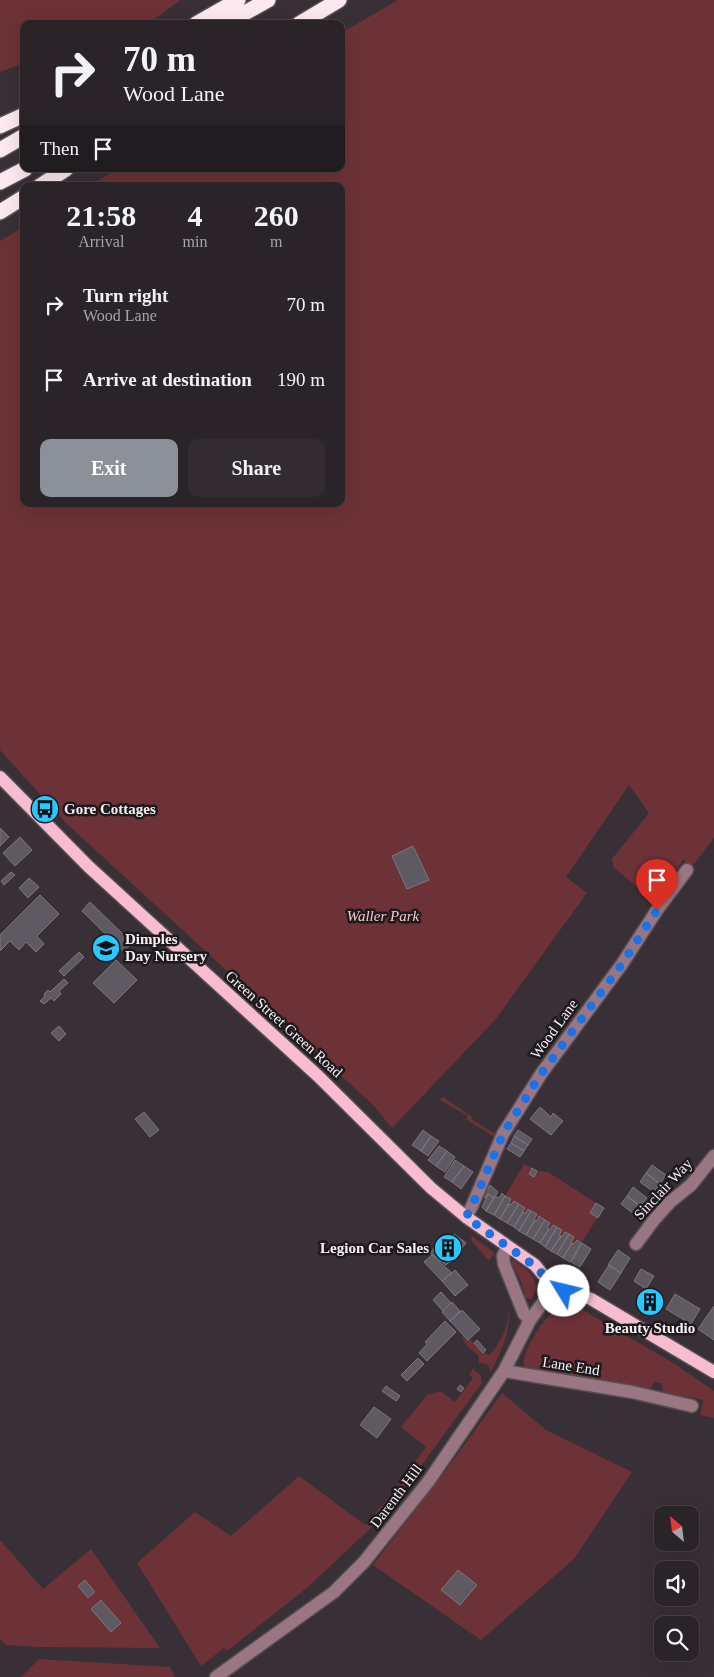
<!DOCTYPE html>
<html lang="en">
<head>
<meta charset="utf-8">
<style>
	:root { --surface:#2a2428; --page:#322c30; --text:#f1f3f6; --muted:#a5a4a8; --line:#464145; --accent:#8c9099 }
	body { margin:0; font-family:"Times New Roman",serif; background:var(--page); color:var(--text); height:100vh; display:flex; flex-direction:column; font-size:19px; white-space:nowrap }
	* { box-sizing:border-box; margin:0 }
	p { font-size:16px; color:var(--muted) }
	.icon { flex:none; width:28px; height:28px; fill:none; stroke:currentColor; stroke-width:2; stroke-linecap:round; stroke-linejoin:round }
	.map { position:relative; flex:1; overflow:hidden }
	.sheet { position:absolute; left:20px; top:182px; width:325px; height:325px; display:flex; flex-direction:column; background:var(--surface); border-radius:10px; box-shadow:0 5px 20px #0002,0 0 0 1px var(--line) }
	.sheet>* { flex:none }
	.banner { position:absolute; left:20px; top:20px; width:325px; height:152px; border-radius:10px; box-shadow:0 5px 20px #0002,0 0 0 1px var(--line); background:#2a2428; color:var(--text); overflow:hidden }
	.needle { width:32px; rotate:332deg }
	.buttons { position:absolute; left:654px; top:1506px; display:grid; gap:10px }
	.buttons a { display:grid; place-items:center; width:45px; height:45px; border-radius:10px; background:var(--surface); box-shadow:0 5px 20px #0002,0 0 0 1px var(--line); font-size:25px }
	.pin { position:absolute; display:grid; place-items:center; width:42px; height:42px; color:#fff; margin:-51px -21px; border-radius:50% 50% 50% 0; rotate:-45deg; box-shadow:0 0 5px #0007 }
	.pin .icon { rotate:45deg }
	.me { position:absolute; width:55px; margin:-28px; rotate:306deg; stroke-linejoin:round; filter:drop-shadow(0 0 4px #0008) }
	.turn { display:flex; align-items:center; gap:18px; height:105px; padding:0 20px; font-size:22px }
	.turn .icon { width:65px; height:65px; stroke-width:2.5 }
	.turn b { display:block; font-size:35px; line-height:42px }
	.then { display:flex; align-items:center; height:48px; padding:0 20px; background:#0003; gap:10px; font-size:19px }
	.eta { display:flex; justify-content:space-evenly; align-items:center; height:85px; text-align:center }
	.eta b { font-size:30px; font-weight:700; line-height:35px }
	.action { display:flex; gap:10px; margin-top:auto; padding:10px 20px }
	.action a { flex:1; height:58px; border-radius:10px; background:var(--accent); color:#fff; font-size:20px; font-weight:700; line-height:58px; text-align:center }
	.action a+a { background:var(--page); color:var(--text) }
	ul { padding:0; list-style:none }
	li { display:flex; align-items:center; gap:15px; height:75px; padding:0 20px }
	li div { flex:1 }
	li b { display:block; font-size:19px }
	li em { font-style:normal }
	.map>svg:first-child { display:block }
	.green { fill:#6d3237; fill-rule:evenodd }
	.building { fill:#5f5a62; stroke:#7b767f }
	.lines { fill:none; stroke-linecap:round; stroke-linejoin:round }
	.minor-casing { stroke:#564f54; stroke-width:15 }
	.major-casing { stroke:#564f54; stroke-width:15 }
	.highway-casing { stroke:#564f54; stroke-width:18 }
	.minor { stroke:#9a7582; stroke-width:12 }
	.major { stroke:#f8bcd1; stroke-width:12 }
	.highway { stroke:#fce9ef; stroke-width:15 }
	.route { stroke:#1a73e8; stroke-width:9; stroke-dasharray:0 16.2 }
	.labels { text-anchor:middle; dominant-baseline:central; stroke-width:5; stroke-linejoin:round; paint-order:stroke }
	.poi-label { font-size:15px; font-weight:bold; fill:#f6f0f4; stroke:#1d191c; text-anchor:start }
	.park-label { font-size:15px; font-style:italic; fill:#f9c8c9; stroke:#1d191c }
	.street-label { font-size:15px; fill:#f6f0f4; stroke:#1d191c }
</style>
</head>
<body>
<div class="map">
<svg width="714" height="1677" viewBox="0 0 714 1677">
	<rect width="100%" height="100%" fill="#383036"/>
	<path class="green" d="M0,0H180L148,24H24V63L0,72Z
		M398,0H714V838L690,869L683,859L666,888L660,896L651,898L614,868L612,859L649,813L629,785L566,877L587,893L495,1020L392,1128L373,1105L66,823L0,750V241L24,227V504H341V186H89L117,169H341V33Z
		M443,1097L472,1117L471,1119L495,1134L494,1137L466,1119L468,1116L440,1100Z
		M524,1164L538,1171L548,1172L604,1208L581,1243L577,1240L574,1244L571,1242L573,1237H562L559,1235L562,1230L553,1225L550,1230L547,1228L550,1223L539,1217L537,1221L534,1219L536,1214L528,1209L525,1214L522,1212L525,1208L514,1201L511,1205L508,1204L511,1199L505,1196Z
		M472,1236L492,1251L494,1254L489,1261L471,1240Z
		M513,1260C525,1268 534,1274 537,1288L531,1299L525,1298L522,1295L525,1294L521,1281L513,1265L509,1266L510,1262Z
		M509,1304C511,1329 503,1350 491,1371L487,1364L479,1363V1356L467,1346L462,1338L464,1336L468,1340L470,1339L483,1353H486L489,1356C503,1339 509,1327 509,1304Z
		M562,1306H570L581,1309L675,1364L714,1391V1418L700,1415L703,1400L664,1392L662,1389L663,1384L654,1382L651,1388L649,1389L550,1373L524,1367C521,1350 547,1312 562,1306Z
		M473,1369L481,1375L482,1383L415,1474L374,1525L308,1587L227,1651L224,1648L201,1666L137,1563L195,1512L231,1536L299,1476L365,1525L390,1496L426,1447L401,1427L427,1395L440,1391L455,1402L473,1378L469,1374Z
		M502,1393L546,1430L632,1472L574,1559L481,1640L373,1565L449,1466ZM458,1570L477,1585L460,1605L442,1590Z
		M0,1540L43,1589L91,1549L160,1648L38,1647L6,1645L0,1639ZM85,1580L95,1592L88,1598L78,1586ZM101,1600H102L121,1623L91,1609Z
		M39,1659L170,1667L175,1677H21Z"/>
	<path class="building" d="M0,828L9,837L0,846Z
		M20,837L32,850L15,866L3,853Z
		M413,846L429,880L407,889L392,856Z
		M11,872L15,875L4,885L1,881Z
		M29,878L39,887L28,898L19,888Z
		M40,895L59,914L37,936L44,944L36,952L26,942L19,950L10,941L0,951V935Z
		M90,902L132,943L124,952L82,911Z
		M79,952L84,957L64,976L59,971Z
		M116,960L137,980L114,1003L93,983Z
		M64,979L68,983L59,991L61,994L54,1001L51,998L44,1004L40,1001L45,996L44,994L48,990L50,992Z
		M59,1026L66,1034L59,1041L51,1033Z
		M540,1107L551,1117L553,1113L563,1121L551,1135L530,1119Z
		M144,1112L159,1130L150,1137L135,1119Z
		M423,1130L431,1136L421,1151L412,1145Z
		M518,1130L532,1139L528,1145L514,1136Z
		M431,1136L439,1141L428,1156L421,1151Z
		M514,1136L528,1145L524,1151L511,1143Z
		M511,1143L524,1151L520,1157L507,1149Z
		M439,1146L447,1151L436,1166L428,1160Z
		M447,1151L455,1157L445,1172L436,1166Z
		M455,1160L464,1166L452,1182L444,1177Z
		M652,1165L666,1175L660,1184L646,1173Z
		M464,1166L473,1172L461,1189L452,1182Z
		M532,1168L537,1171L534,1177L529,1174Z
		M646,1173L660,1184L654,1192L640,1182Z
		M490,1185L498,1192L494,1198L488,1194L486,1198L483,1196Z
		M633,1187L647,1198L640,1206L627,1196Z
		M502,1193L505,1196L494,1215L486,1211L495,1196L499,1198Z
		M488,1194L494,1198L486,1211L482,1207Z
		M505,1196L511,1199L500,1219L494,1215Z
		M627,1196L640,1206L634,1214L621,1204Z
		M514,1201L519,1204L507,1223L500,1219L509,1204L511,1205Z
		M596,1203L604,1208L598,1218L590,1213Z
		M519,1204L525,1208L514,1227L507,1223Z
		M528,1209L531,1211L519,1231L514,1227L523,1212L525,1214Z
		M531,1211L537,1214L534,1219L535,1220L526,1235L519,1231Z
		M539,1216L545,1220L533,1239L526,1235L535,1220L537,1221Z
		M545,1220L550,1223L547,1228L549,1229L540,1243L533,1239Z
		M553,1225L557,1227L545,1247L540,1243L549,1229L550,1230Z
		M557,1227L562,1230L559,1235L561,1236L551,1251L545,1247Z
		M565,1232L569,1234L557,1254L551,1251L561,1236L562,1237Z
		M454,1234L466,1243L450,1263L449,1262L446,1265L430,1253L442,1237L448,1242Z
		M569,1234L574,1237L571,1242L572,1243L563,1258L557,1254Z
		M577,1240L581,1243L570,1262L563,1258L572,1243L574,1244Z
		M582,1243L591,1249L580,1267L571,1262Z
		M618,1250L630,1258L621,1273L608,1265Z
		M432,1255L452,1273L442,1281L424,1262Z
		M609,1265L621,1273L610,1290L598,1282Z
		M641,1269L654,1276L646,1289L634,1281Z
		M455,1270L468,1285L455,1296L442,1281Z
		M649,1288L663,1297L651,1316L637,1307Z
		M441,1292L451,1303L443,1311L433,1300Z
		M675,1294L700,1309L691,1324L666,1309Z
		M452,1302L460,1311L450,1321L442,1312Z
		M714,1306V1340L698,1329Z
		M462,1310L480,1329L468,1340L450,1321Z
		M445,1321L456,1332L427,1361L419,1353L427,1344L425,1342Z
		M477,1340L486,1350L483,1353L474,1343Z
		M418,1358L424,1364L407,1381L401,1375Z
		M460,1385L464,1388L461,1392L457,1389Z
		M386,1386L400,1396L396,1401L382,1391Z
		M374,1407L391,1419L377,1438L360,1425Z
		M458,1570L477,1585L460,1605L441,1590Z
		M85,1580L95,1592L88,1598L78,1586Z
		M101,1600L121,1623L111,1632L91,1609Z"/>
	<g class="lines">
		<defs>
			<path id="minor" d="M466,1217L472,1206L503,1134L541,1074L622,964L657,910L687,870
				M636,1244L654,1220L670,1202L691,1185L714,1156
				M507,1247L503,1256L504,1264L524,1314L530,1320
				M504,1371L632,1392L692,1406
				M216,1677L334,1592L364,1562L428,1482L504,1371L530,1320L552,1290"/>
			<path id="major" d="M0,777L89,867L318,1076L431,1188L466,1217L535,1265L544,1276L552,1290L575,1293L591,1299L714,1372"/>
			<path id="highway" d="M196,24L238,0
				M225,24L268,0
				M299,24L339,0
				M0,126L24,115
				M0,150L24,136
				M0,182L25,169
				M40,186L66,169
				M0,212L24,197"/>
		</defs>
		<use href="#minor" class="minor-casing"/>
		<use href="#major" class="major-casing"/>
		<use href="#highway" class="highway-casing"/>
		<use href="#minor" class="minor"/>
		<use href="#major" class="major"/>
		<use href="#highway" class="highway"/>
	</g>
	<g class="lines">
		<path class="route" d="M564,1291L552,1290L544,1276L535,1266L466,1217L472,1206L503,1134L541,1074L622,964L657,910"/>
	</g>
	<defs>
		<symbol id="bus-disc" viewBox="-11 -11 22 22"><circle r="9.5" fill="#27c8ff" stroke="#1d191c"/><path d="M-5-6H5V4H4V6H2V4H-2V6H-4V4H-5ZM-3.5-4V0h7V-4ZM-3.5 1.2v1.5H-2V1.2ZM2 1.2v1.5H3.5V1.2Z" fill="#111"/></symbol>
		<symbol id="school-disc" viewBox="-11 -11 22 22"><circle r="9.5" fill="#27c8ff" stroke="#1d191c"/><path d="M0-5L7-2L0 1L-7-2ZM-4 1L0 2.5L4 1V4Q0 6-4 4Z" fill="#111"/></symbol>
		<symbol id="building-disc" viewBox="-11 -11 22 22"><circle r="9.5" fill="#27c8ff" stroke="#1d191c"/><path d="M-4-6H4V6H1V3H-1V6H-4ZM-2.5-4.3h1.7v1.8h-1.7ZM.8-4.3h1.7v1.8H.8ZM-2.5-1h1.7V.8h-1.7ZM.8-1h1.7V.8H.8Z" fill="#111"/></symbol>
	</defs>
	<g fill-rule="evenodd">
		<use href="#bus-disc" x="29" y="793" width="32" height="32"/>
		<use href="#school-disc" x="90" y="932" width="32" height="32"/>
		<use href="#building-disc" x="432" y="1232" width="32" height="32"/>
		<use href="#building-disc" x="634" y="1286" width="32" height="32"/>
	</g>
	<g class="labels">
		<g class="poi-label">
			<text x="64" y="809">Gore Cottages</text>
			<text x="125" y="939">Dimples<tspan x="125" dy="17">Day Nursery</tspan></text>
			<text x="429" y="1248" text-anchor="end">Legion Car Sales</text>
			<text x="650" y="1328" text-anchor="middle">Beauty Studio</text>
		</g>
		<g class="park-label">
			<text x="383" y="916">Waller Park</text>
		</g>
		<g class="street-label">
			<text transform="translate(284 1024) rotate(42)">Green Street Green Road</text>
			<text transform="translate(554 1029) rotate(-54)">Wood Lane</text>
			<text transform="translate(663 1189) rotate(-47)">Sinclair Way</text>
			<text transform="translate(571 1366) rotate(9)">Lane End</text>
			<text transform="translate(396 1496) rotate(-53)">Darenth Hill</text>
		</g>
	</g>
</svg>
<div class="buttons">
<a><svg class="needle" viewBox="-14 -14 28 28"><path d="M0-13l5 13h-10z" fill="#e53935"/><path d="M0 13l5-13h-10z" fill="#a5a4a8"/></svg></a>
<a><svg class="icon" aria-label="sound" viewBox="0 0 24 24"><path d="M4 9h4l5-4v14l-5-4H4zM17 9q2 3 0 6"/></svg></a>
<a><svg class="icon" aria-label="search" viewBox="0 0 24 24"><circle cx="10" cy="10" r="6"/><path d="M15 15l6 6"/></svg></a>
</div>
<div class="pin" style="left:657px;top:910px;background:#d93025"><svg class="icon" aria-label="arrive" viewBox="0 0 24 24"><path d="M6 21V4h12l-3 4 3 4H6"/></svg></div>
<svg class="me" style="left:564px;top:1291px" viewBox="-20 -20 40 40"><circle r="19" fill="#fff"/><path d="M0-13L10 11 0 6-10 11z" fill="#1a73e8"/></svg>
<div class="banner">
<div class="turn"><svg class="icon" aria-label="right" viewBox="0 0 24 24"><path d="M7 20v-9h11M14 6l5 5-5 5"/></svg><div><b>70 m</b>Wood Lane</div></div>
<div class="then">Then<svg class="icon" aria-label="arrive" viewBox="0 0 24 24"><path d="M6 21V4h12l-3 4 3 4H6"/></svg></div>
</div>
<section class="sheet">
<div class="eta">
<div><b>21:58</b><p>Arrival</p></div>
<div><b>4</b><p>min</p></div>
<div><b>260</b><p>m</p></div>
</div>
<ul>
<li><svg class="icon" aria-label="right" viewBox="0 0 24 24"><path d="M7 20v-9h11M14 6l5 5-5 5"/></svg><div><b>Turn right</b><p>Wood Lane</p></div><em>70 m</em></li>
<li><svg class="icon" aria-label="arrive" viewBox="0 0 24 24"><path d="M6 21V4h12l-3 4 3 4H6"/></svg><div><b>Arrive at destination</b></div><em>190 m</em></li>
</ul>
<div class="action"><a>Exit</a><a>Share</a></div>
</section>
</div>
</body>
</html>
